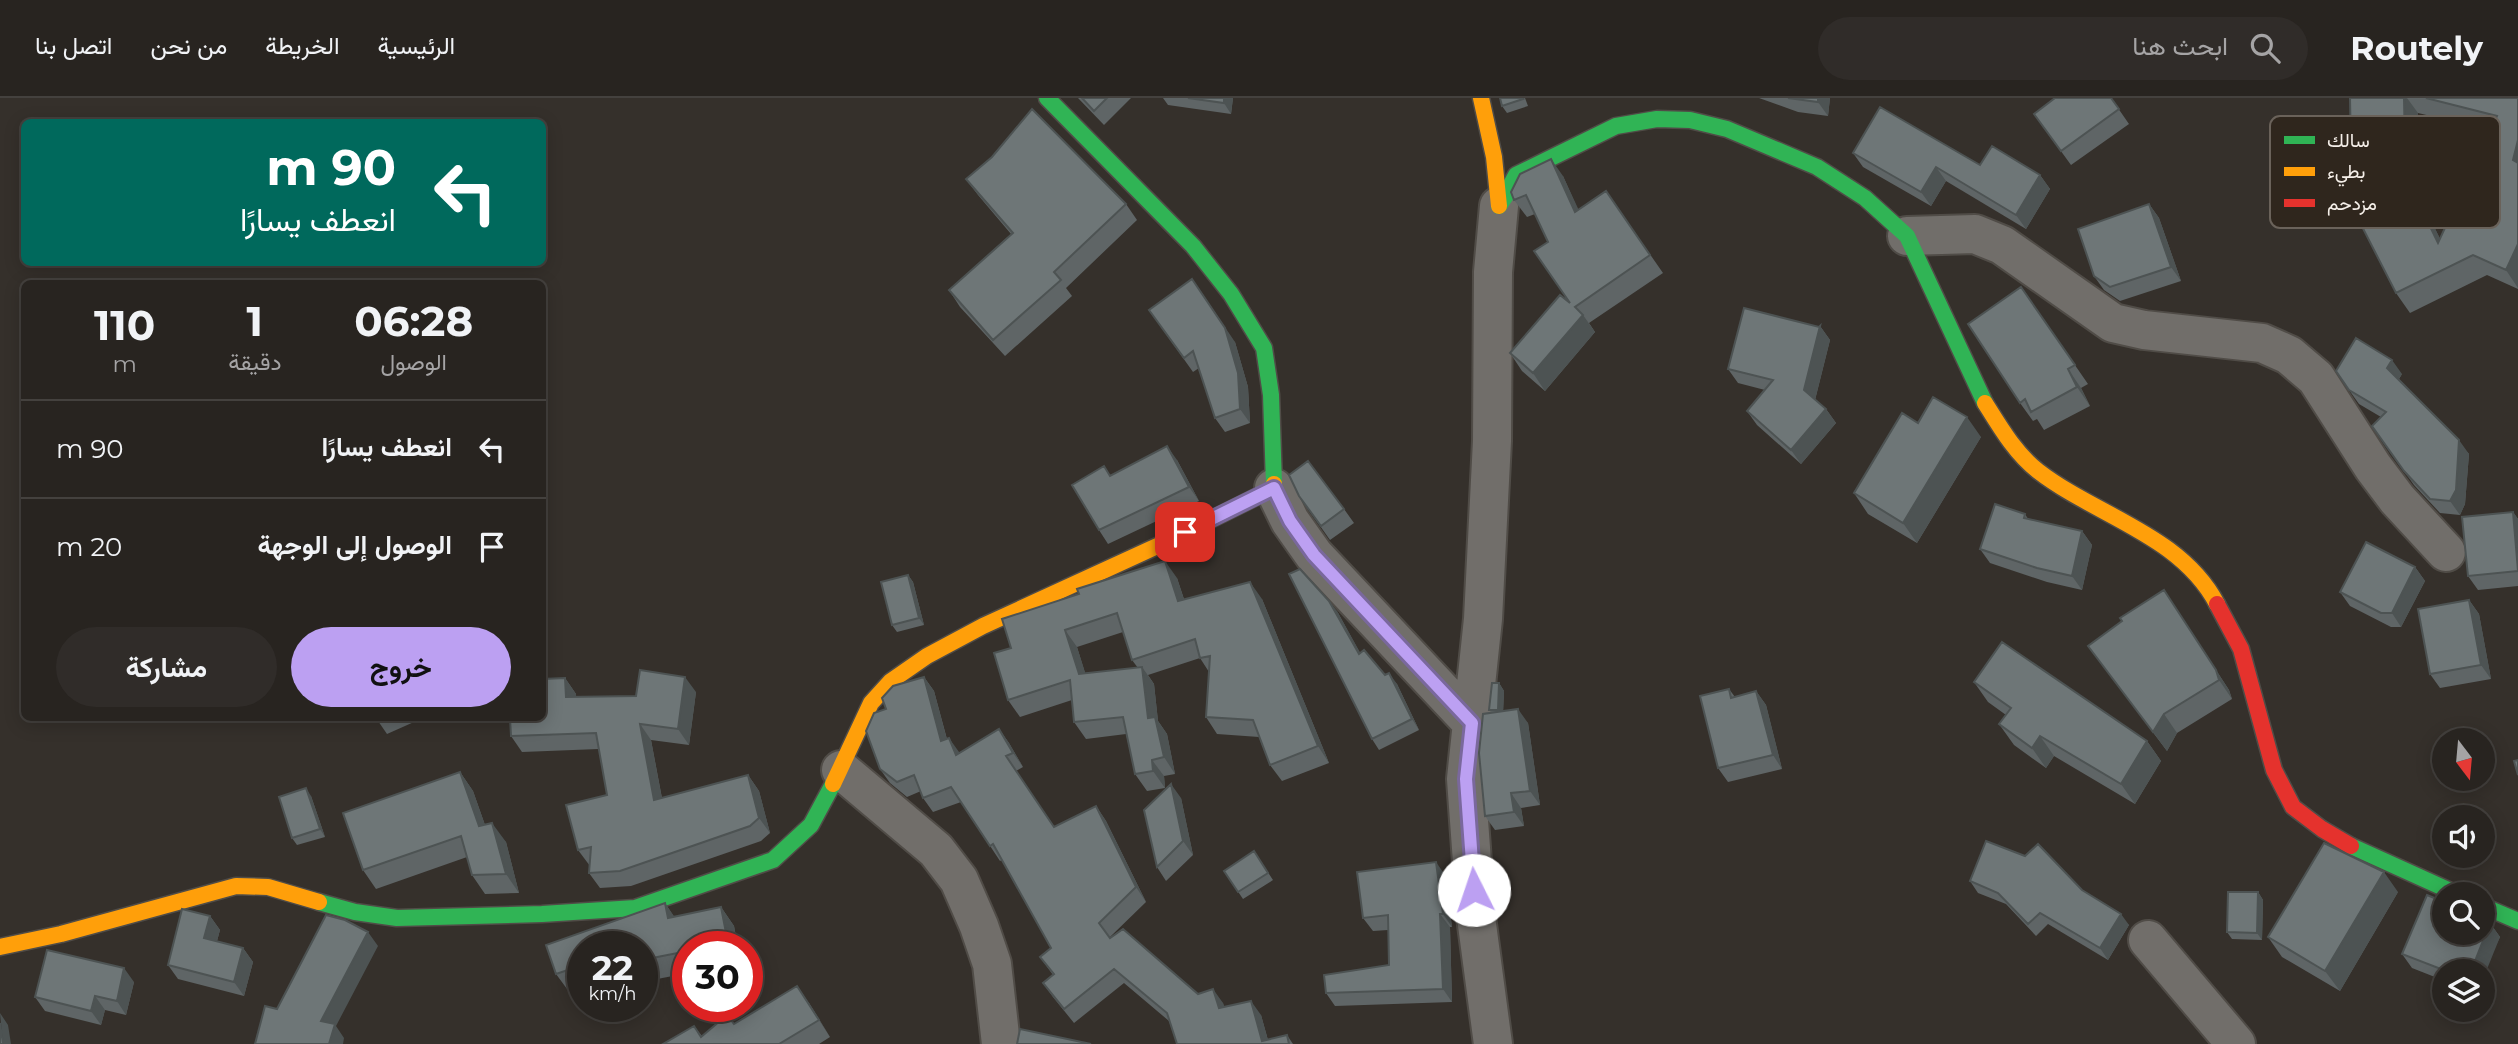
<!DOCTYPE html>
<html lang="ar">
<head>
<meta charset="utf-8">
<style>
	:root { --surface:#282420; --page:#302c29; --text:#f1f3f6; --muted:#a5a4a5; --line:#44413e; --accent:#bca0f2 }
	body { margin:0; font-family:Montserrat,Vazirmatn,sans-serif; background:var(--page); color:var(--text); direction:rtl; height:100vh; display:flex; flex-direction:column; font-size:26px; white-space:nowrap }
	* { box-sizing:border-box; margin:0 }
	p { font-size:23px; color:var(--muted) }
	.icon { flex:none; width:38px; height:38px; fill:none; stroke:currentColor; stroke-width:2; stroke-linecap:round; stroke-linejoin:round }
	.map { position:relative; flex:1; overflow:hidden; direction:ltr }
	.sheet { position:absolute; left:21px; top:182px; width:525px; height:441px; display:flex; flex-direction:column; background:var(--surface); border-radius:10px; box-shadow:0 4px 18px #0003,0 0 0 2px var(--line); direction:rtl }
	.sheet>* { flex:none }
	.guide { position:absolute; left:21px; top:21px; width:525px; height:147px; border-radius:10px; box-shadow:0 4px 18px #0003,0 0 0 2px var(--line); direction:rtl; background:#00695c; color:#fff; overflow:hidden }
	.needle { width:46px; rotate:164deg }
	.tools { position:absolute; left:2432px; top:630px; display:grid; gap:14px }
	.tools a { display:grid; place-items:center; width:63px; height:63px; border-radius:50%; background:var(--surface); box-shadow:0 4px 18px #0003,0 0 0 2px var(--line); font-size:35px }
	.speed { position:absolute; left:567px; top:833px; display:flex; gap:14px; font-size:35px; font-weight:700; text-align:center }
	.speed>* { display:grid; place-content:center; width:91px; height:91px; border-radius:50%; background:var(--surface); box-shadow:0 4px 18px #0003,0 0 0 2px var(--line); line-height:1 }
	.speed small { font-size:18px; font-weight:400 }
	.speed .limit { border:10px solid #d22; background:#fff; color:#111 }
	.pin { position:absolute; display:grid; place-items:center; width:60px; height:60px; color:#fff; margin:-30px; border-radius:14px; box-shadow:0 4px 10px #0006 }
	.me { position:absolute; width:77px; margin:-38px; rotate:356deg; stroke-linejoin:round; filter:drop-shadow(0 0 5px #0008) }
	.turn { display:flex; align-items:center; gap:24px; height:147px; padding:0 35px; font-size:32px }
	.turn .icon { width:91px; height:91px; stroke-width:2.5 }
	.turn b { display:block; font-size:49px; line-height:60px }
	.eta { display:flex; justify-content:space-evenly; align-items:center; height:119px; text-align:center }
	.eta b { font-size:42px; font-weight:700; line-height:49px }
	.cta { display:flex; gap:14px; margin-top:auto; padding:14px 35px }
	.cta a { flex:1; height:80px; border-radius:42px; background:var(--accent); color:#111; font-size:28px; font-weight:700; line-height:80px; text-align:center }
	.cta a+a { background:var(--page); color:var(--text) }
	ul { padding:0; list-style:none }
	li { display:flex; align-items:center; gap:21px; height:98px; padding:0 35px; border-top:2px solid var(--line) }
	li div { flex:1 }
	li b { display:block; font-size:26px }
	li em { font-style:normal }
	header { display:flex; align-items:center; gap:42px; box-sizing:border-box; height:98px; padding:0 35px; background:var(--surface); border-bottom:2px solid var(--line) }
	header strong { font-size:33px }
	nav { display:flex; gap:38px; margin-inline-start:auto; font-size:24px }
	.search { width:490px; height:63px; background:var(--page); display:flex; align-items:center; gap:18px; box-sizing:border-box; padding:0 24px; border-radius:38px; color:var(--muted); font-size:26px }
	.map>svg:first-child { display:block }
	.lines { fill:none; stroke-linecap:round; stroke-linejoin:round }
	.street-casing { stroke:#504c47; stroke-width:42 }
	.fast-casing { stroke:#504c47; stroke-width:19 }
	.slow-casing { stroke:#504c47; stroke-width:19 }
	.jam-casing { stroke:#504c47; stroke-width:19 }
	.street { stroke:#716e6a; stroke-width:38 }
	.fast { stroke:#30b455; stroke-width:16 }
	.slow { stroke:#ff9f0a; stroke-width:16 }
	.jam { stroke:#e5322d; stroke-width:16 }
	.wall { fill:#5f6566; fill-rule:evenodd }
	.shaded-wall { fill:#4d5353 }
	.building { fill:#6e7677; stroke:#4d5353; stroke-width:2 }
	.route-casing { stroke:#7a689d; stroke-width:18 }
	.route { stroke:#bca0f2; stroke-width:12 }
	.key { fill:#2f261d; stroke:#6a625a; stroke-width:2 }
	.key-label { font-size:19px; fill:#f5efe9 }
</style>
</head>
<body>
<header>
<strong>Routely</strong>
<div class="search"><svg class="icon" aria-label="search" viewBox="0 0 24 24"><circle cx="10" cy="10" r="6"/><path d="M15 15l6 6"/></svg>ابحث هنا</div>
<nav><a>الرئيسية</a><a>الخريطة</a><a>من نحن</a><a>اتصل بنا</a></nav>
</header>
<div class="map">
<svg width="2518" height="946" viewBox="0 0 2518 946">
	<rect width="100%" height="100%" fill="#35302b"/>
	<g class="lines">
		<defs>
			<path id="street" d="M1907,138L1975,136L2002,147L2113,225L2144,232L2262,245L2289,257L2316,280L2373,369L2397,401L2446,454
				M1274,390L1290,423L1314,457L1472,625
				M841,672L936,752L959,782L979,828L992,866L1001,946
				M2148,842L2236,946
				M1493,946L1476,819L1466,681L1483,521L1492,343L1493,174L1499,108"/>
			<path id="fast" d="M1047,0L1193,148L1231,196L1264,250L1271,297L1274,386
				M1499,108L1511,90H1509L1516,77L1616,28L1657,21L1690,22L1727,31L1817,69L1865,100L1907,138L1985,305
				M2351,748L2457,796
				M319,804L355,814L397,820L542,816L635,810L773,762L811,727L833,686
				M2483,808L2518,823"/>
			<path id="slow" d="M1481,0L1494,59L1499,108
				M1985,305C2000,329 2015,355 2038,373C2096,418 2181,437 2217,506
				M833,686L871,605L891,583L927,558L983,528L1166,444L1274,390V386
				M0,849L61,836L236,788L268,789L319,804"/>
			<path id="jam" d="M2217,506L2241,551L2274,672L2293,709L2322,731L2351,748"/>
		</defs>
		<use href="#street" class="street-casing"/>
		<use href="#fast" class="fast-casing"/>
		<use href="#slow" class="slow-casing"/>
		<use href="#jam" class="jam-casing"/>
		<use href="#street" class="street"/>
		<use href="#fast" class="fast"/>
		<use href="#slow" class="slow"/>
		<use href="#jam" class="jam"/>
	</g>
	<path class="wall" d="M1078,0H1131L1104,27Z
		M1163,0H1233L1231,16L1168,7Z
		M1525,0L1528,8L1507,15L1502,8Z
		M1759,0H1830L1828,18L1798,14Z
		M2111,0L2129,26L2071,67L2034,16Z
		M2350,0H2518V191L2487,177L2410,215L2396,195L2420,100L2440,141L2490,32L2418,15L2419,70L2365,72L2351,52Z
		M1853,55L1980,67L2040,77L2050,91L2026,131L1946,83L1931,108L1863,69Z
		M1563,78L1578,112L1606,93L1663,175L1589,225L1595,234L1545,293L1522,273L1510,255L1570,205L1548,144L1535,116L1527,119L1514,102Z
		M966,81L1126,106L1137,122L1066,190L1072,198L1005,258L960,209L949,192L1011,136L978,97Z
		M2149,106L2159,120L2181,183L2120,203L2104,192L2094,178Z
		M2021,189L2088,286L2081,290L2090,308L2044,332L2037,321L2033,323L2020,305Z
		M1149,212L1235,244L1248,289L1250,325L1225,334L1215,320L1199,270L1193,274Z
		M1820,228L1830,242L1815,302L1826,311L1836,325L1801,366L1757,327L1747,313L1765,292L1738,285L1728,271L1819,229Z
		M2402,276L2399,281L2469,356L2465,406L2460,417L2440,415L2414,387L2372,328L2381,319L2359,306L2349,292Z
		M1918,325L1981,339L1917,445L1868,416L1854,395Z
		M1177,362L1199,403L1108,446L1099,432L1104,368L1110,377Z
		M1299,398L1344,411L1354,425L1330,442Z
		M2513,414L2518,421V488L2478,492L2468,478Z
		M2025,416L2028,421L2082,433L2092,447L2082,492L2047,484L1990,465L1980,451Z
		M542,431L547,441L542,443Z
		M2415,469L2425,483L2401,529H2391L2350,508L2340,494Z
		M908,477L913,484L924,527L897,534L892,527Z
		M1177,480L1184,501H1262L1329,665L1282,683L1270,667L1259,639L1217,636L1206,619L1209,574L1200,560L1148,577L1154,586L1158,623L1167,636L1175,676L1164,678L1165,690L1147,693L1135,676L1126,636L1086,641L1074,624L1072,602L1020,619L1008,602L1011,550ZM1123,534L1132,562L1138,570L1085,575L1077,549Z
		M2164,492L2229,592L2232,601L2177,635L2167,653L2088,548Z
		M2469,502L2479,516L2491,581L2440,590L2430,576Z
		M1337,513L1360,555L1397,586L1419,632L1379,652L1372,641Z
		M924,579L934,593L947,641L959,655L999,631L1009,645L1023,669L1016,673L1054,729L1096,708L1106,723L1146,804L1110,839L1198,896L1223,905L1224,909L1261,917L1268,942L1287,937L1293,946H1177L1169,923L1124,885L1074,925L1053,899L1043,885L1053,877L1040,859L1051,850L1002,762L1000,763L961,704L933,714L923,700L921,693L907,699L890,685L880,671L886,611Z
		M565,580L576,596V599L636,598L696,594L689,647L651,642L662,700L748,677L759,693L770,735L761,743L631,788L600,790L589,775L590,768L578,752L607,697L599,651L522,654L511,638Z
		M1974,584L2147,643L2161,663L2135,706L2054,658L2046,670L2014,647L1999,626L2006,617L1988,604Z
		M1499,585L1504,593L1503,613L1528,625L1540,707L1521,710L1524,728L1495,732L1485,718L1492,615L1489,612Z
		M1729,591L1735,599L1756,593L1766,607L1782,671L1728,684L1718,670Z
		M376,620H423L387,636Z
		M460,674L473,693L485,727L506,744L519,795L485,796L472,777L467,759L376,791L363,772Z
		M311,698L325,739L297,747L292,740Z
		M1181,700L1193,757L1166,783L1157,769Z
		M1254,753L1273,782L1243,801L1224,773Z
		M1445,777L1452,829H1450L1452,904L1335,908L1326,895L1389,867L1388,832L1373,833L1363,820Z
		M1970,783L2082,792L2129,827L2108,862L2048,826L2036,838L2006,806L1978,795Z
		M2258,794L2263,802L2262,842L2232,841L2227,834Z
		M2398,794L2340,893L2282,859L2268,839Z
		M665,805L674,819L721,809L734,828L738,849H688V875L642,884V849H583V891L570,895L556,876L546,847Z
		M210,818L220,832L217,843L243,850L253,864L244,898L178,881L168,867Z
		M2490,825L2500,839L2483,873H2445V883L2412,870L2402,856L2445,835Z
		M134,884L126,917L105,912L101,927L45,913L35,899Z
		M809,905L830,939L819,946H663L694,928L702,938L734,926Z"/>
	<path class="shaded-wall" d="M1224,0H1233L1231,16L1224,5Z
		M1818,0H1830L1828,18L1818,4Z
		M2404,0H2407L2418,15L2419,70L2405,50Z
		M2518,42V70L2513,62Z
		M1551,61L1563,78L1588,132L1575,114Z
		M1936,69L1946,83L1931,108L1921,94Z
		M2040,77L2050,91L2026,131L2016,117Z
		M2406,79L2420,100L2452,165L2438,145Z
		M2149,106L2159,120L2181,183L2171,169Z
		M2518,146V190L2506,172Z
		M1202,195L1235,244L1248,289L1250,325L1240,311Z
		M1583,217L1595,234L1545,293L1533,275Z
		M1820,228L1830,242L1814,306L1804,292Z
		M2392,262L2402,276L2397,284L2387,270Z
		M2068,271L2081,290L2090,308L2077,289Z
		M1826,311L1836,325L1801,366L1791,352Z
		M1967,319L1981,339L1917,445L1903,425Z
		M2459,342L2469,356L2465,406L2460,417L2450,403Z
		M1167,348L1177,362L1199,403L1189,389Z
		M2513,414L2518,421V464Z
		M2082,433L2092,447L2082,492L2072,478Z
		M1165,463L1177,480L1190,520L1178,503Z
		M2415,469L2425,483L2401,529L2392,515Z
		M908,477L913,484L924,527L919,520Z
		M1250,484L1262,501L1329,665L1318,648Z
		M2164,492L2229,592L2232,601L2219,582Z
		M2469,502L2479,516L2491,581L2481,567Z
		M1329,503L1337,513L1367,567L1359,556Z
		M1065,532L1077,549L1091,593L1079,576Z
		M1142,569L1154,586L1158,623L1167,636L1175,676L1164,659L1148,620Z
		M1389,575L1397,586L1419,632L1412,621Z
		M685,579L696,594L689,647L678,631Z
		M924,579L934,593L951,657L941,643Z
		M565,580L576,596L577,614L566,599Z
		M1499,585L1504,593L1503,619L1498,612Z
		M1756,593L1766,607L1782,671L1773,657Z
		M1518,611L1528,625L1540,707L1530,693Z
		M2164,616L2177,635L2167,653L2153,634Z
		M640,626L651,642L665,717L654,702Z
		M999,631L1009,645L1023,669L1013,655Z
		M2040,638L2054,658L2046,670L2032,650Z
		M949,640L959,654L966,671L956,657Z
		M2147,643L2161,663L2135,706L2121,686Z
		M1152,662L1164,678L1165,690L1153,673Z
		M460,674L473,693L492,747L479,728Z
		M748,677L759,693L770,735L759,720Z
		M1171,686L1181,700L1193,757L1183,743Z
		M306,690L311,698L325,739L320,731Z
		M1511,695L1521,710L1524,728L1514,714Z
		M1096,708L1106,723L1146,804L1136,789Z
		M492,725L506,744L519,795L506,776Z
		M1436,764L1445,777L1452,829L1443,816Z
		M2384,774L2398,794L2340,893L2325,873Z
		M2258,794L2263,802L2262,842L2257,835Z
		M665,805L678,824L668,820Z
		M721,809L734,828L738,849H730L728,845Z
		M1440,816L1450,829L1452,904L1443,891Z
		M2121,816L2129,827L2108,862L2100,850Z
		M210,818L220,832L214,854L204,840Z
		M2490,825L2500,839L2483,881V873H2471Z
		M368,834L378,848L336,928L344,940L343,946H329L321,923Z
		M243,850L253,864L244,898L234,884Z
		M124,870L134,884L126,917L117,903Z
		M797,888L809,905L830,939Z
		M1213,891L1223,905L1229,925L1219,910Z
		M95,898L105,912L101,927L91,913Z
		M1251,903L1261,917L1269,946L1262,943Z
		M0,915L8,927L11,946H3Z"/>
	<path class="building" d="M1082,0H1107L1094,13Z
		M1188,0H1224V5Z
		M1500,0H1522L1523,1L1502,8Z
		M1788,0H1818V4Z
		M2055,0H2111L2119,11L2061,53L2034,16Z
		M2350,0H2404L2405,50L2351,52Z
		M2426,0H2518V42L2513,62L2518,65V146L2506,172L2473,157L2396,195L2351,107L2406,79L2438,145L2497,18Z
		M1880,9L1980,67L1992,48L2040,77L2016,117L1936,69L1921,94L1853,55Z
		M1032,11L1126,106L1054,174L1061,182L993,242L949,192L1013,135L966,81L992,59Z
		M1551,61L1575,114L1606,93L1650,157L1575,209L1583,217L1533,275L1510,255L1560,197L1570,205L1534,153L1548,144L1526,97L1514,102L1511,94L1520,76Z
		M2149,106L2171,169L2110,189L2094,178L2078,131Z
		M1192,181L1225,230L1238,275L1240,311L1215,320L1193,253L1184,260L1149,212Z
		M2021,189L2075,267L2068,271L2077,289L2031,314L2025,301L2020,305L1968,226Z
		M1744,210L1819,229L1820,228L1804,292L1826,311L1791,352L1747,313L1773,282L1728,271Z
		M2356,240L2392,262L2387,270L2459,342L2456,392L2450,403L2430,401L2404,373L2372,328L2386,314L2349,292L2336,273Z
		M1933,299L1967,319L1903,425L1854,395L1902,315L1918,325Z
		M1167,348L1189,389L1099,432L1072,387L1104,368L1110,378Z
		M1308,363L1344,411L1321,428L1299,398L1289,377Z
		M1995,406L2025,416L2024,420L2082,433L2072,478L2037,470L1980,451Z
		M2513,414L2518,473L2468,478L2462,419Z
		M2366,444L2415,469L2392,515H2381L2340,494Z
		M1165,463L1178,503L1250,484L1318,648L1270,667L1253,622L1206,619L1210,558L1200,560L1195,541L1132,562L1117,515L1065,532L1079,576L1142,569L1148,620L1155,619L1164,659L1152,662L1153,673L1135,676L1123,619L1074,624L1070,582L1008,602L994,555L1011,550L1002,521L1079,496L1077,491Z
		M1300,471L1329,503L1359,556L1364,552L1385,577L1389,575L1412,621L1372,641L1289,476Z
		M908,477L919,520L892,527L881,484Z
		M2164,492L2216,572L2219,582L2164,616L2153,634L2088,548L2122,523L2120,520Z
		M2469,502L2481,567L2430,576L2418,511Z
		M2002,544L2147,643L2121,686L2040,638L2032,650L1999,626L2011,610L1974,584Z
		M640,572L685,579L678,631L640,626L654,702L748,677L759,720L750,728L620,773L589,775L591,749L578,752L566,707L607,697L596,635L511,638L510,620H542V581L565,580L566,599L636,598Z
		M924,579L941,643L949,640L956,657L999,631L1013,655L1006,658L1054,729L1096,708L1136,789L1099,825L1110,840L1123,831L1198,896L1213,891L1219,910L1251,903L1262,943L1287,937L1289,946H1177L1167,915L1114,871L1064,911L1043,885L1054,876L1040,859L1051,850L993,746L990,748L951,689L923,700L914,677L897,684L880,671L866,633L874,615L886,611L882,600L893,588Z
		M1492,585H1499L1498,612H1489Z
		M1729,591L1731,600L1756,593L1773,657L1718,670L1700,598Z
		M1518,611L1530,693L1511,695L1514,714L1485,718L1479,655L1483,616Z
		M2518,662V677L2514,663Z
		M460,674L479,728L492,725L506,776L472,777L461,738L363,772L343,715Z
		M1171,686L1183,743L1157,769L1144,712Z
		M306,690L320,731L292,740L279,699Z
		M1986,743L2025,758L2038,746L2082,792L2121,816L2100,850L2040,815L2028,826L1998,795L1970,783Z
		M2324,745L2384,774L2325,873L2268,839Z
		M1254,753L1268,775L1238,794L1224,773Z
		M1436,764L1443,816H1440L1443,891L1326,895L1324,877L1389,867L1388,817L1363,820L1357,774Z
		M2228,794H2258L2257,835L2227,834Z
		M2427,797L2439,802H2445V835H2483V822L2490,825L2471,873H2446L2402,856Z
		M665,805L668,820L721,809L728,845L710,849H688V853L642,862V849H583V867L556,876L546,847Z
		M182,811L210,818L204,840L243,850L234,884L168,867Z
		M326,817L345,822L368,834L321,923L335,926L329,946H255L265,908L277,911Z
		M47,852L124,870L117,903L95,898L91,913L35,899Z
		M797,888L819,922L779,946H663L694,928L701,939L727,917L734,926Z
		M0,925L3,946H0Z
		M1020,931L1091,946H1017Z"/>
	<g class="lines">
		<defs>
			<path id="route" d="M1185,434L1274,390L1290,423L1314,457L1472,625L1466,681L1474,792"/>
		</defs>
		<use href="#route" class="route-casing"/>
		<use href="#route" class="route"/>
	</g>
	<rect x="2270" y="18" width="230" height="112" rx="10" class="key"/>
	<rect x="2284" y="38" width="31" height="8" fill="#30b455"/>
	<rect x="2284" y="69" width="31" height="9" fill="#ff9f0a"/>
	<rect x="2284" y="101" width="31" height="8" fill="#e5322d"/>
	<g class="key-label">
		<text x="2327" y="49">سالك</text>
		<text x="2327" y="80">بطيء</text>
		<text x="2327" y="112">مزدحم</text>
	</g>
</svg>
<div class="tools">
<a><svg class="needle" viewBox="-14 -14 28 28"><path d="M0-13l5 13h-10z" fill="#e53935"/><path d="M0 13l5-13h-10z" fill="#a5a4a5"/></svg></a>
<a><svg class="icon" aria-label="sound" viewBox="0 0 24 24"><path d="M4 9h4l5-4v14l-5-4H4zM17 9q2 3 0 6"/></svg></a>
<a><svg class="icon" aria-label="search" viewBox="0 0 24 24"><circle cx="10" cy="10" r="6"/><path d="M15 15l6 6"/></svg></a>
<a><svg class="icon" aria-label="layers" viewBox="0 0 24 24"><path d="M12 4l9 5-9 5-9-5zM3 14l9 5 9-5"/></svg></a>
</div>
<div class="speed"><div>22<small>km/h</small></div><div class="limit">30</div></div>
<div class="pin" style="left:1185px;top:434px;background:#d93025"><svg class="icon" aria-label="arrive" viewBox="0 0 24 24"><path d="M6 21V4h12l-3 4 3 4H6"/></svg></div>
<svg class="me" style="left:1474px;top:792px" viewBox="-20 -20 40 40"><circle r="19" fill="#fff"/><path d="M0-13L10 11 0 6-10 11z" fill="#bca0f2"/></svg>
<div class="guide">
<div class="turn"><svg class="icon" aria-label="left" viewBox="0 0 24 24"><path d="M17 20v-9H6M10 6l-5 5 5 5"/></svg><div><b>90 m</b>انعطف يسارًا</div></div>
</div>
<section class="sheet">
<div class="eta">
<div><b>06:28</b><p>الوصول</p></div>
<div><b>1</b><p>دقيقة</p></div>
<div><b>110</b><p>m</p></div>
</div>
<ul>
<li><svg class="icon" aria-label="left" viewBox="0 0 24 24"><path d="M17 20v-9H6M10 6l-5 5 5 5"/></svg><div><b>انعطف يسارًا</b></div><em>90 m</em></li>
<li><svg class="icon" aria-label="arrive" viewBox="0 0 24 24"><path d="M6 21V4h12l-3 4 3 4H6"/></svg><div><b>الوصول إلى الوجهة</b></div><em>20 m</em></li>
</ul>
<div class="cta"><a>خروج</a><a>مشاركة</a></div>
</section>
</div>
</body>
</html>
